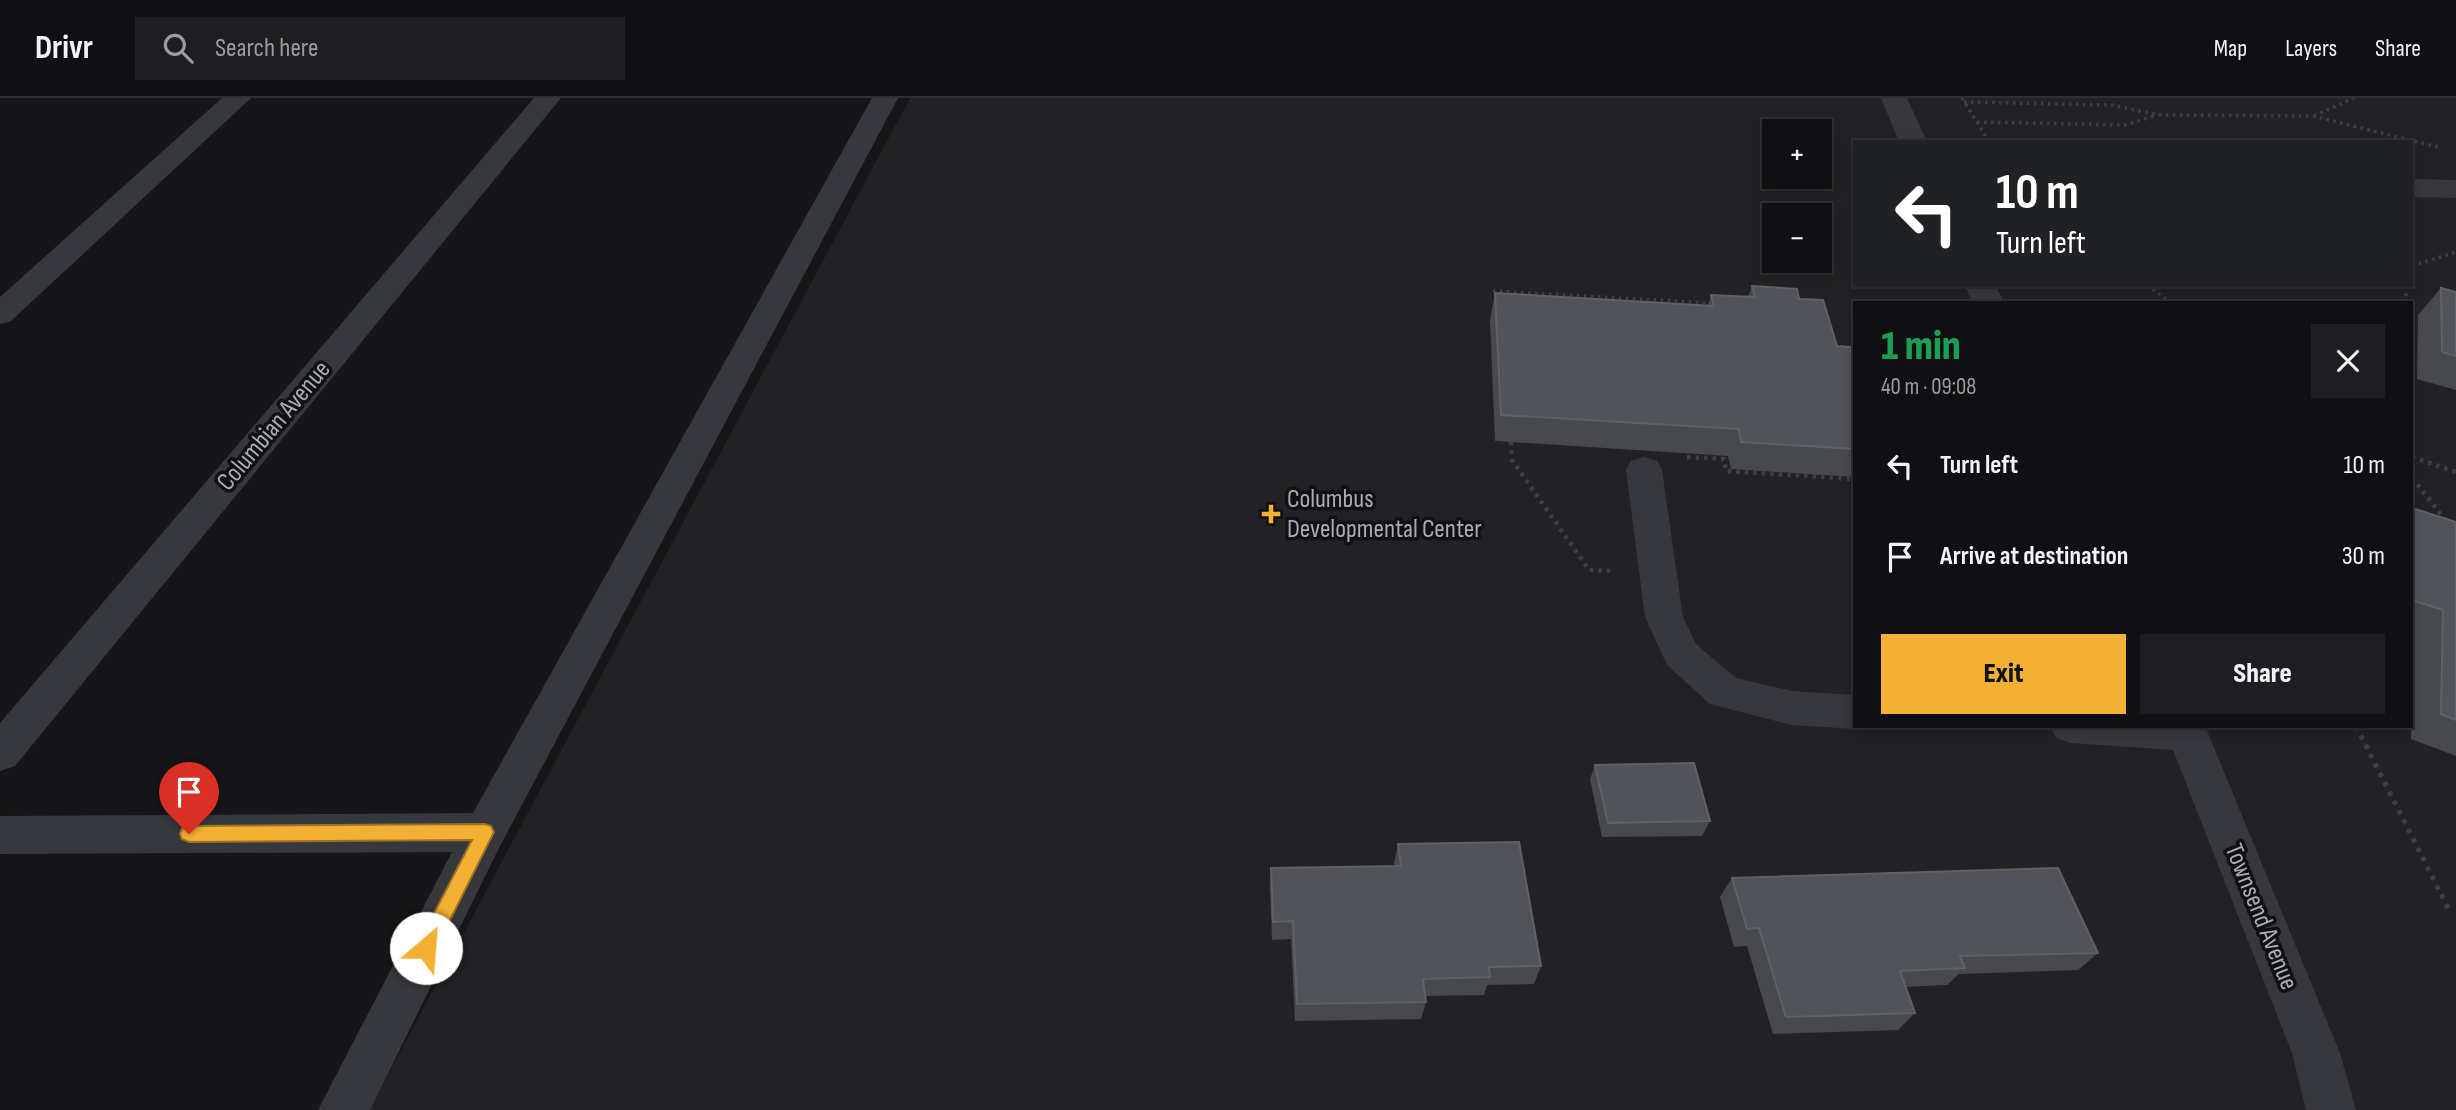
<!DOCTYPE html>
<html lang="en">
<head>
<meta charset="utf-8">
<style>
	:root { --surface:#101012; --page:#1e1e20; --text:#f1f3f6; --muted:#9c9d9f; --line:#303032; --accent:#f2b134 }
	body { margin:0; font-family:"Sofia Sans Condensed",sans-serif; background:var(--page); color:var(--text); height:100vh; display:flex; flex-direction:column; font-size:26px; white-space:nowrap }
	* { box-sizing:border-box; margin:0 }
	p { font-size:23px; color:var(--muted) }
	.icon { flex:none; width:38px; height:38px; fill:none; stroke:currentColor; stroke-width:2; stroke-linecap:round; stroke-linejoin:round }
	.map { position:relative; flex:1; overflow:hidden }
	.panel { position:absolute; left:1853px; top:203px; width:560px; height:427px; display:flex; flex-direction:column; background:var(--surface); border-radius:0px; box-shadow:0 4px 10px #0003,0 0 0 2px var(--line) }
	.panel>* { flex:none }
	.top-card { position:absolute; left:1853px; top:42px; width:560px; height:147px; border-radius:0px; box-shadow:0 4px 10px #0003,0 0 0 2px var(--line); background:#202124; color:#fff; overflow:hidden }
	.fabs { position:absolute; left:1762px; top:21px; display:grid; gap:14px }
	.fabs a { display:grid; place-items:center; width:70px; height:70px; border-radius:0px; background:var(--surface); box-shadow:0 4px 10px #0003,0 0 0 2px var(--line); font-size:35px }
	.pin { position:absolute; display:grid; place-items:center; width:60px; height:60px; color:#fff; margin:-72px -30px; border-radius:50% 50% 50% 0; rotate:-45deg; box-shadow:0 0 7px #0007 }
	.pin .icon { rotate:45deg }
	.me { position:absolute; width:77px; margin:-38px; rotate:27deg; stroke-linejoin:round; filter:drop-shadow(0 0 5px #0008) }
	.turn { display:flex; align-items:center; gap:24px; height:147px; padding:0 28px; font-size:32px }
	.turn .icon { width:91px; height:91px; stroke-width:2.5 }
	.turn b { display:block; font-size:49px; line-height:60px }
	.round { display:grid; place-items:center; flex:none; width:74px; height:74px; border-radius:0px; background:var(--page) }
	.overview { display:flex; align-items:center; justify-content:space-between; height:119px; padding:0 28px }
	h1 { font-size:42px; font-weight:800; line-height:52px; color:#1e9e55 }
	.cta { display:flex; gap:14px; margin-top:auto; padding:14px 28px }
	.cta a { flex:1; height:80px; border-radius:0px; background:var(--accent); color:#111; font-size:28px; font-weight:800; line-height:80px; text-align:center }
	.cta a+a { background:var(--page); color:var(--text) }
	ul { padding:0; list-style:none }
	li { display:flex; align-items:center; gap:21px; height:91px; padding:0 28px }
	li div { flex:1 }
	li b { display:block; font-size:26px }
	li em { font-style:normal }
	header { display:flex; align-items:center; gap:42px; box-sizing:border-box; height:98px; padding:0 35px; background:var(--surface); border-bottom:2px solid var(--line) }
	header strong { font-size:33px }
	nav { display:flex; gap:38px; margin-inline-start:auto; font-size:24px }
	.search { width:490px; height:63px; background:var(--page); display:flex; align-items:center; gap:18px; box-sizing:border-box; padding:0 24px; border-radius:0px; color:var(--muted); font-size:26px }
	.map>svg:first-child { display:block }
	.built { fill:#222225; fill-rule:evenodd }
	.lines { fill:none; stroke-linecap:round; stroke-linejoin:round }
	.path-far2 { stroke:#3d3f44; stroke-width:3.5; stroke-dasharray:2.5 4.5; stroke-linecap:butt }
	.path-far1 { stroke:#3d3f44; stroke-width:4.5; stroke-dasharray:3.5 5; stroke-linecap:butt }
	.path { stroke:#3d3f44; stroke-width:5; stroke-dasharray:4.5 6; stroke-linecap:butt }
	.minor { fill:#37383d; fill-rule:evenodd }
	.wall { fill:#47494d }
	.building { fill:#525359; stroke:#5f6168; stroke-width:2 }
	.route { fill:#f2b134; stroke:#9d7322; stroke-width:2 }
	.poi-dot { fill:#f2b134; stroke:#111113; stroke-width:2.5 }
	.labels { text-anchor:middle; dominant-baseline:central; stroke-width:7; stroke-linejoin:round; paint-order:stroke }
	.street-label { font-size:26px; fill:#a8adb8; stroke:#111113 }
	.poi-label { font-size:26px; fill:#a8adb8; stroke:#111113; text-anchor:start }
</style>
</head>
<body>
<header>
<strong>Drivr</strong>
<div class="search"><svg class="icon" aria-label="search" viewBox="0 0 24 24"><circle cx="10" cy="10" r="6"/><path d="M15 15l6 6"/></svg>Search here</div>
<nav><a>Map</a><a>Layers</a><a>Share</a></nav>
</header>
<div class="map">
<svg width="2456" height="1012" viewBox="0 0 2456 1012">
	<rect width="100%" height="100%" fill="#161618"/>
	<path class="built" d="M910,0H2456V1012H369ZM1774,33H1820V79H1774ZM1855,44H2412V187H1855ZM1774,117H1820V163H1774ZM1855,205H2412V628H1855Z"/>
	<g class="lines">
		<path class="path-far2" d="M1962,0L1989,44
			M1964,4L2112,7L2158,17L2313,18L2438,49
			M2314,18L2354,0
			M1977,24L2125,27L2157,17
			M2412,168L2456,154
			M2147,187L2171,205
			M1493,193L1712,205
			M2405,205L2407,187"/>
		<path class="path-far1" d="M1511,344L1512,362L1589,472L1611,473
			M1687,359L1724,361L1726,373L1855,381
			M2412,359L2456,374
			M2412,380L2446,423"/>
		<path class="path" d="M2356,628L2450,814"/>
		<path class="minor" d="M222,0H251L11,223L0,226V199Z
			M534,0H561L15,668L0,673V625Z
			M872,0H898L500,748L370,1012H318L452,754L0,756V718L473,715Z
			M1881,0H1907L1927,44H1899Z
			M2412,81L2456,82V100L2412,99Z
			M1965,187H1996L2004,205H1972Z
			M1644,359L1657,363L1662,372L1683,519L1696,546L1736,580L1792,593L1855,597V628H1863L1855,631L1792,627L1710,606L1667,567L1645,519L1626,372L1631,363Z
			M2050,628H2205L2340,955L2356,1012H2306L2292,955L2173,652L2071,645L2056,640Z"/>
	</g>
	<path class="wall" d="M1752,188L1799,201L1837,248L1855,267V379L1731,371L1728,358L1495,343L1490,222L1495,195L1708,208L1711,197L1748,199Z
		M2441,190L2456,194V292L2417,281L2418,217Z
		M2412,410L2456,424V658L2411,641L2415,538L2412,537Z
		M1595,667L1710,723L1702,738L1602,739L1590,681Z
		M1398,746L1541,868L1534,886L1487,887L1484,897L1425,898L1426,904L1421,921L1295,923L1291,841L1272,842L1270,789L1271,770L1394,768V765Z
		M1732,780L2098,855L2078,872L1959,876L1947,887L1906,889L1915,915L1898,932L1773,936L1747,848L1734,849L1720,799Z"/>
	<path class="building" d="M1752,188L1797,191L1799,201L1823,202L1837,248L1850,249L1855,267V351L1741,344L1739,331L1501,317L1495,195L1714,208L1711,197L1755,199Z
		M2441,190L2456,194V258L2442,254Z
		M2412,410L2456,424V622L2441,616L2443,512L2412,502Z
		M1694,665L1710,723L1608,725L1595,667Z
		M1519,744L1541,868L1489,869L1490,879L1423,881L1426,904L1297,906L1293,823L1273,824L1271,770L1401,768L1398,746Z
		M2058,770L2098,855L1960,858L1965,870L1900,873L1915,915L1786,919L1759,830L1747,831L1732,780Z"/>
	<path class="route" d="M485,726L491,728L494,734L433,856L426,859L419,856L416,850L472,742L189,744L182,741L180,736L182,730L189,728Z"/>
	<path class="poi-dot" d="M1267.5 405.5h7v7h7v7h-7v7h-7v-7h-7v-7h7z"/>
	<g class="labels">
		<g class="street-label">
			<text transform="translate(274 328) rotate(-50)">Columbian Avenue</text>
			<text transform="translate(2261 819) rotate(68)">Townsend Avenue</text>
		</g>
		<g class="poi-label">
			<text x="1287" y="401">Columbus<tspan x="1287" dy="30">Developmental Center</tspan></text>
		</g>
	</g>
</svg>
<div class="fabs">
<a>+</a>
<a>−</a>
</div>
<div class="pin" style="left:189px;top:736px;background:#d93025"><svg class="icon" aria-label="arrive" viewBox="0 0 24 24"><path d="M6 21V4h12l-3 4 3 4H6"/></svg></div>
<svg class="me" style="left:426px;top:850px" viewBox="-20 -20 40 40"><circle r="19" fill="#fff"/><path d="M0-13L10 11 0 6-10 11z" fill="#f2b134"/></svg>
<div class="top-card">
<div class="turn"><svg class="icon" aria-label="left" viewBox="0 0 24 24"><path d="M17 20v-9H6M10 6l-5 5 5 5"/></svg><div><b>10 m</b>Turn left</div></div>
</div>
<section class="panel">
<div class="overview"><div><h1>1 min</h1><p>40 m · 09:08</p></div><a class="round"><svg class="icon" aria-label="close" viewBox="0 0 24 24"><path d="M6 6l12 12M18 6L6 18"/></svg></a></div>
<ul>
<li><svg class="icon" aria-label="left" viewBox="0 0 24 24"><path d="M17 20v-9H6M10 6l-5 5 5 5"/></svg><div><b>Turn left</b></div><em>10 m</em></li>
<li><svg class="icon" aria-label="arrive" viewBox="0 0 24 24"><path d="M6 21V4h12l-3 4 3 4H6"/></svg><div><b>Arrive at destination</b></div><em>30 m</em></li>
</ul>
<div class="cta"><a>Exit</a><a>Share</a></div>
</section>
</div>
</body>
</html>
